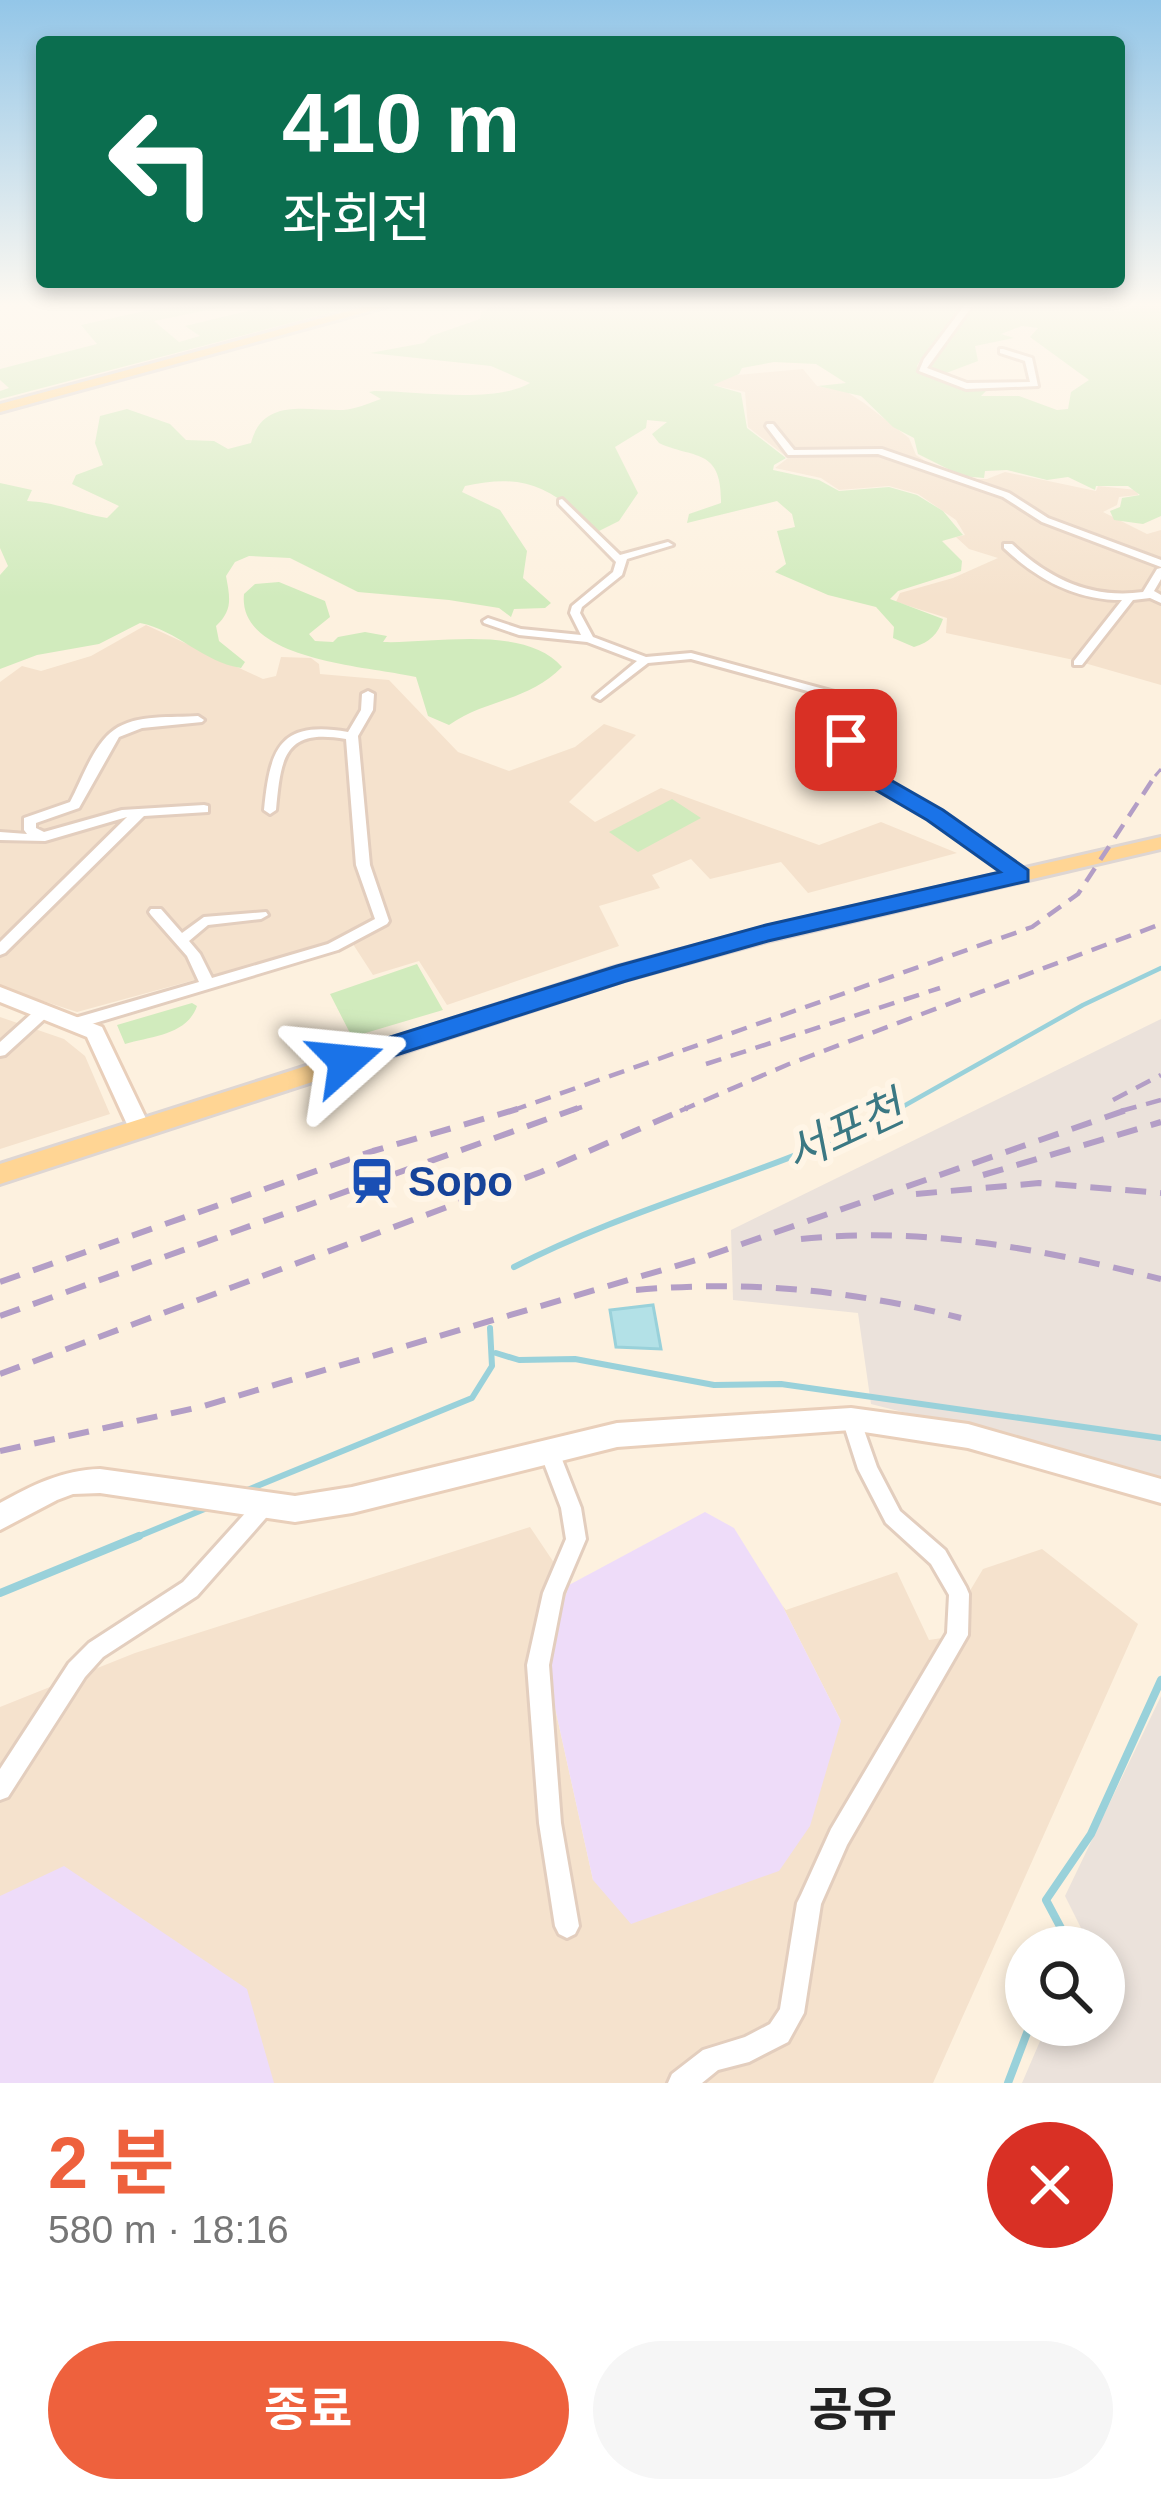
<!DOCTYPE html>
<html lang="ko">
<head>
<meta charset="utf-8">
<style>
	:root { --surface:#fff; --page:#f6f6f6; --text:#222; --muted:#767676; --accent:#ee613d }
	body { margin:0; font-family:Arial,"Noto Sans KR",sans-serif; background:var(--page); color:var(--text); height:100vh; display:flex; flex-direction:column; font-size:45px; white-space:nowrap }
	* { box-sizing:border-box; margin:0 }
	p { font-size:39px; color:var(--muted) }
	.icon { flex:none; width:66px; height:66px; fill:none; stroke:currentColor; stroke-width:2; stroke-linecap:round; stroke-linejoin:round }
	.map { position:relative; height:2083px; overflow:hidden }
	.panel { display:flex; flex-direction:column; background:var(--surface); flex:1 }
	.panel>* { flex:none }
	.banner { position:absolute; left:36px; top:36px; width:1089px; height:252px; border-radius:12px; box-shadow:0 6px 18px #0003; background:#0b6e4f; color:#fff; overflow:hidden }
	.fabs { position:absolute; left:1005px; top:1926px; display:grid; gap:24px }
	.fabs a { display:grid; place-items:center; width:120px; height:120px; border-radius:50%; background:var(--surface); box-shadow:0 6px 18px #0003; font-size:60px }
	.pin { position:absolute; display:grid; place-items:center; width:102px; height:102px; color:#fff; margin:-51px; border-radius:24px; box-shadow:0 6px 18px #0006 }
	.me { position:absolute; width:132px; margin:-66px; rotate:72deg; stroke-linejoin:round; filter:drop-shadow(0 0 9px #0008) }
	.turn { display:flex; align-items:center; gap:42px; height:252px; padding:0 48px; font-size:54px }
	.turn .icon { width:156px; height:156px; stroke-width:2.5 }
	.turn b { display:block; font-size:84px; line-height:102px }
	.round { display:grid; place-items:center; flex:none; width:126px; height:126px; border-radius:63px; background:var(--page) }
	.summary { display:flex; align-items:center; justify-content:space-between; height:204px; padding:0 48px }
	h1 { font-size:72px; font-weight:700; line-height:90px; color:var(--accent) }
	.action { display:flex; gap:24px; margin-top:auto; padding:24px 48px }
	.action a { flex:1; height:138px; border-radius:72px; background:var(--accent); color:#fff; font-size:48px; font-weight:700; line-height:138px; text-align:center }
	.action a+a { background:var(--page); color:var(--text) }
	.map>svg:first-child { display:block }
	.residential { fill:#f5e2cd }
	.industrial { fill:#ebe2db }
	.education { fill:#eedcf9 }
	.green { fill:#d1ebbd }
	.water { fill:#b3e1e7; stroke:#99d1da; stroke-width:3 }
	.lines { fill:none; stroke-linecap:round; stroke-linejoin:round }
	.stream-far2 { stroke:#99d1da; stroke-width:4.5 }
	.stream-far1 { stroke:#99d1da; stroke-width:6 }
	.stream { stroke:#99d1da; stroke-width:8 }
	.street-casing { stroke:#e3cebe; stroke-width:6 }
	.secondary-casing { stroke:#e9cfba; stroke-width:6 }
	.primary-casing { stroke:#ded6d3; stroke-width:6 }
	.street { fill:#fff; fill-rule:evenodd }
	.secondary { fill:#fff; fill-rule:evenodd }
	.primary { fill:#ffd594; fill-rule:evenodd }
	.rail-far2 { stroke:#b39ec6; stroke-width:3; stroke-dasharray:10 8; stroke-linecap:butt }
	.rail-far1 { stroke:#b39ec6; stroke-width:4.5; stroke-dasharray:16 10; stroke-linecap:butt }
	.rail { stroke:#b39ec6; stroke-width:6; stroke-dasharray:21 14; stroke-linecap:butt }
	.route { fill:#1a73e8; stroke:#114b97; stroke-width:3 }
	.labels { text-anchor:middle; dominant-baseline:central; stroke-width:12; stroke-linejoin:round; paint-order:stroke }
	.transit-label { font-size:42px; font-weight:bold; fill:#164399; stroke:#fff5e6; text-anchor:start }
	.water-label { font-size:45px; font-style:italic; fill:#3b7883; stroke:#fff5e6 }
</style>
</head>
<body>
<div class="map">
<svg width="1161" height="2083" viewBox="0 0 1161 2083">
	<rect width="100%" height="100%" fill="#fdf1df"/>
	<path class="residential" d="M803,369L817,386L847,392L864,403L909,438L916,455L934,467L965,479H987L1005,472L1096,491L1098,486L1137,490L1138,495L1119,497L1117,505L1103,512L1147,534L1161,530V685L1074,660L946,633L947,618L896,602L900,593L953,578L998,558L969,549L956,537L965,535L956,520L918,494L889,486L839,490L821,478L775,468L788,458L748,427L745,392L713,385L727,376Z
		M146,625L263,679L276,676L281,657L311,658L319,664L320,674L389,680L458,752L509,771L575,747L604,724L636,735L569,802L595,822L661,788L819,845L881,822L957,853L808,893L781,862L710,879L691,859L652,875L660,888L599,906L619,946L447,1005L419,961L373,975L349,938L77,1012L0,987V682L22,666L41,671L91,656Z
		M0,1017L64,1039L85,1056L110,1114L0,1149Z
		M530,1527L569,1585L546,1667L593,1880L841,1721L782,1605L786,1610L897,1572L929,1640L968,1634L971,1589L983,1569L1042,1549L1138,1624L933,2083H0V1707L135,1653Z"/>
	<path class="industrial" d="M1161,1019V1478L871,1404L858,1313L733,1300L731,1230Z
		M1161,1696V2083H1022L1047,2025H1104V1947H1080L1085,1936L1065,1896Z"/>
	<path class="education" d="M705,1512L734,1528L782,1605L841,1721L810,1826L779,1871L631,1924L593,1880L546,1667L550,1643L569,1585Z
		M64,1866L247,1989L274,2083H0V1896Z"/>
	<path class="green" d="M196,306H227L154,321L179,342L200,336L185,326L269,306L279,311C302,306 330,306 355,306L0,399V391L9,388L0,380V369L97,344L81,325L158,308Z
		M493,306L541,311L626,306H962C952,329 930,343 917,366L921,372L986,391L981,396H1019L1057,410L1068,409L1071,392L1089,380L1030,337L1038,328L1022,326L1001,334L1014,338L975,346L978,361L941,375L925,369L972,306H1161V516L1143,524L1114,520L1110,511L1120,507L1122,498L1140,495L1128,486H1096L1095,490L1068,477L1047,480L1007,470L985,471L984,478L962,476L918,454L914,438L893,427L861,396L818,386L846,383L816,364L774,362L742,368L739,374L713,385L741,393L747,428L786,458L774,465L773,470L819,480L839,491L889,487L917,495L943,511L963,535L942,541L962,561L961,571L898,591L890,599L943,619C938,634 930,642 914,647L893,638L894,627L876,607L828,595L775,572L786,564L777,531L795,527L792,514L777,501L687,523L689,514L721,503C722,447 693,459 659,443L652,434L667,422L647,420L646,428L615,447L638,493L619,521L597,532C554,489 527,472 465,486L462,492L500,510L527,551L523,578L551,603L545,608L514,609L511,617L499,608L449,600L358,592L290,558L249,556L235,562L226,576C230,598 233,610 216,626L219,641L245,662L241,668C203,662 177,630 140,623L99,644L37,655L0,669V575L8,566L0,548V483L32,490L27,501C56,502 78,513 107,518L119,506L72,484L76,475L103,465L95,443L100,416L127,409L170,424L186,440L214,441L228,449L251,443C263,397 306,411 343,410C355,409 370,403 381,399L369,392L374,391C416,391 495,404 530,383L491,366L370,353L424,343L431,336L480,319L481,312Z
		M279,582L325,601L330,617L309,634L315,641L333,642L338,637L365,632L387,636L383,642C432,644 525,624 562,667C527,702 486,699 449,725L428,716L416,677C370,666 237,661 244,594L255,584Z
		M672,799L701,818L638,852L609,832Z
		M417,964L443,1010L352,1037L330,994Z
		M192,1003L197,1006C187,1035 152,1036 125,1044L117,1025Z"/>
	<path class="water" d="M653,1305L661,1349L616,1347L610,1310Z"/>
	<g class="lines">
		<path class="stream-far2" d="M895,1111L1083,1005L1161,968"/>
		<path class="stream-far1" d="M514,1267C638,1203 777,1173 900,1108
			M496,1353L519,1360L575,1359L714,1385L781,1384L1161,1438
			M245,1491L472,1398L492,1366L490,1328
			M132,1539L207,1508"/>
		<path class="stream" d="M0,1593L139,1536
			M1059,1947L1062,1930L1046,1900L1091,1834L1161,1680
			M1008,2083L1030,2025"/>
		<defs>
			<path id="street" d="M964,306H972L927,368L967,383L1030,382L1025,361L1000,353V349H1003L1032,358L1038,386L966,389L919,371L924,359Z
				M767,424H773L794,450L882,449L1009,493L1048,518L1161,560V567L1042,522L1003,497L878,454L788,455L766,426Z
				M562,499L620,555L668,542L673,545L627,559L622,575L582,607L580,613L593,637L646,657L691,653L853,697L862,715L852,740L858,758L869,772L939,812L1025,872L1027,875L1025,878H1015L931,818L861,778L846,759L840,740L850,715L844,701L691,659L648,663L600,700L594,697L596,695L637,661L587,642L519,635L484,623L483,621L488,618L521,629L581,635L570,613L572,606L613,572L616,562L559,504V500Z
				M1004,544H1012C1049,579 1091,599 1143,592L1157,569L1161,568V579L1154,591L1161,595V603L1150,598L1133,600L1082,665H1074V661L1122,600C1076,600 1038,580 1004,548Z
				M368,691L374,694L373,710L358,736L370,865L389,921L387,924L338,950L85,1026H75L73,1022L75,1018L199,982L187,956L151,915L149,912L151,909H161L182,933L204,917L266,912L268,915L261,919L208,925L189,941L200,954L212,978L328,944L375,919L356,865L346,739C284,728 281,757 276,810L270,814L264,810C270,749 279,720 348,732L361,710L362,694Z
				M198,716L204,720L202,722L142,728L119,737L79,808L36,823V828L44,832L122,810L204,805L208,806V812L144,816L5,953L0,955V942L127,817L45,841L0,840V832L27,834L24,830V818L70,802C82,780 93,745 114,730C135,714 173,718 198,716Z
				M45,1005L52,1010L50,1014L5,1055L0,1056V1042L40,1006Z
				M851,1411L858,1413L877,1467L900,1511L945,1550L966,1587L969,1594L968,1635L847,1845L821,1904L804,2013L788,2042L749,2062L718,2070L702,2083H668L672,2074L703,2050L745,2037L770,2024L780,2009L797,1903L801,1895L831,1829L947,1633L949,1595L931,1564L886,1523L858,1469L842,1419L844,1413Z
				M549,1442L556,1444L581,1508L586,1539L563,1593L549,1665L561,1823L579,1926L575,1934L567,1938L559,1934L555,1926L539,1823L527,1665L543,1593L566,1539L561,1508L539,1450L542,1444Z
				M265,1496L272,1499L275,1505L272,1511L197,1596L103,1657L85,1677L8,1797L0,1800V1769L69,1663L89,1643L183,1582L258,1499Z"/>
			<path id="secondary" d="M0,987L102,1027L150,1127L147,1133H131L87,1037L0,1002Z
				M851,1408L968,1424L1161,1479V1503L968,1448L851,1430L617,1447L352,1513L295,1522L100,1493L73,1494L57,1500L0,1530V1503C33,1485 62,1470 100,1469L295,1496L352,1487L617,1423Z"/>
			<path id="primary" d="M367,306H388L0,412V404Z
				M1161,837V849L767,941L625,980L0,1184V1164L609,969L766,927Z"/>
		</defs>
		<use href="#street" class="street-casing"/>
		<use href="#secondary" class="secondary-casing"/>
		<use href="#primary" class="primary-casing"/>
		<use href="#street" class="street"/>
		<use href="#secondary" class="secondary"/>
		<use href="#primary" class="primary"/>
		<path class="rail-far2" d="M1155,776L1161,769"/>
		<path class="rail-far1" d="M706,1064L940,988
			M1113,1100L1161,1075
			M511,1111L1032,927L1078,894L1157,773
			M570,1111L582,1107
			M680,1111L789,1064L1161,924
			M1121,1111L1161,1100"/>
		<path class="rail" d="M983,1175L1161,1122
			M916,1194L1039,1183L1161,1193
			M801,1239C925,1226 1041,1249 1161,1279
			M0,1282L373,1151L521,1108
			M636,1290C749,1280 851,1290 961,1318
			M0,1316L578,1108
			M0,1374L541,1172L687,1108
			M0,1451L200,1407L696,1260L1132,1108"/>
	</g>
	<linearGradient id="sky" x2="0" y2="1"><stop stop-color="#93c6e8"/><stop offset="0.51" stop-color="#fef9f1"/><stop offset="1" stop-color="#fef9f1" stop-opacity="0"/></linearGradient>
	<rect width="1161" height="598" fill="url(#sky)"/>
	<path class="route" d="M846,734L854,736L873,770L943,810L1028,870V881L768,941L626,981L356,1068H336L332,1061L336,1054L617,966L766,925L1000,872L927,820L857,779L841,759L835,740Z"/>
	<defs>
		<symbol id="station-bare" viewBox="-9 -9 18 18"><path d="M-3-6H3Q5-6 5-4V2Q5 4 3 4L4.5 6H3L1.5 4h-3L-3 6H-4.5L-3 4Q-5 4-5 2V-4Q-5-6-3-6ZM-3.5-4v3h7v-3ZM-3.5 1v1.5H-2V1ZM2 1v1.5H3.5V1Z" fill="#1a4fb4" stroke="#fff5e6" stroke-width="2.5" paint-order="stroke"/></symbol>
	</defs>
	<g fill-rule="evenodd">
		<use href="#station-bare" x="339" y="1148" width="66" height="66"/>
	</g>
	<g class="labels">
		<g class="transit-label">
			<text x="408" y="1181">Sopo</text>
		</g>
		<g class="water-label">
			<text transform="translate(844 1131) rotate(-25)">서포천</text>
		</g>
	</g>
</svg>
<div class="fabs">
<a><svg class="icon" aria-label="search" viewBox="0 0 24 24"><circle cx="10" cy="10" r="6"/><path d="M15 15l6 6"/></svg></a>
</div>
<div class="pin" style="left:846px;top:740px;background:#d93025"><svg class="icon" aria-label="arrive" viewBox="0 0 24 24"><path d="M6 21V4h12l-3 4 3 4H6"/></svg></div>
<svg class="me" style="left:346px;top:1061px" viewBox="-20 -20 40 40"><path d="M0-17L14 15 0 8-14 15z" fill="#1a73e8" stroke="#fff" stroke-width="4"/></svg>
<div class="banner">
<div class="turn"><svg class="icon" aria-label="left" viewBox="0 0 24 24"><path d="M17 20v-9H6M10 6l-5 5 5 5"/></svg><div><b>410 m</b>좌회전</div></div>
</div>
</div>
<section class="panel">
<div class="summary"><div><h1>2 분</h1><p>580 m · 18:16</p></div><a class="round" style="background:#d93025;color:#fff"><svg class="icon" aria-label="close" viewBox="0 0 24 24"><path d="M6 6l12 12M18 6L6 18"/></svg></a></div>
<div class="action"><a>종료</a><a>공유</a></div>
</section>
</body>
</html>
